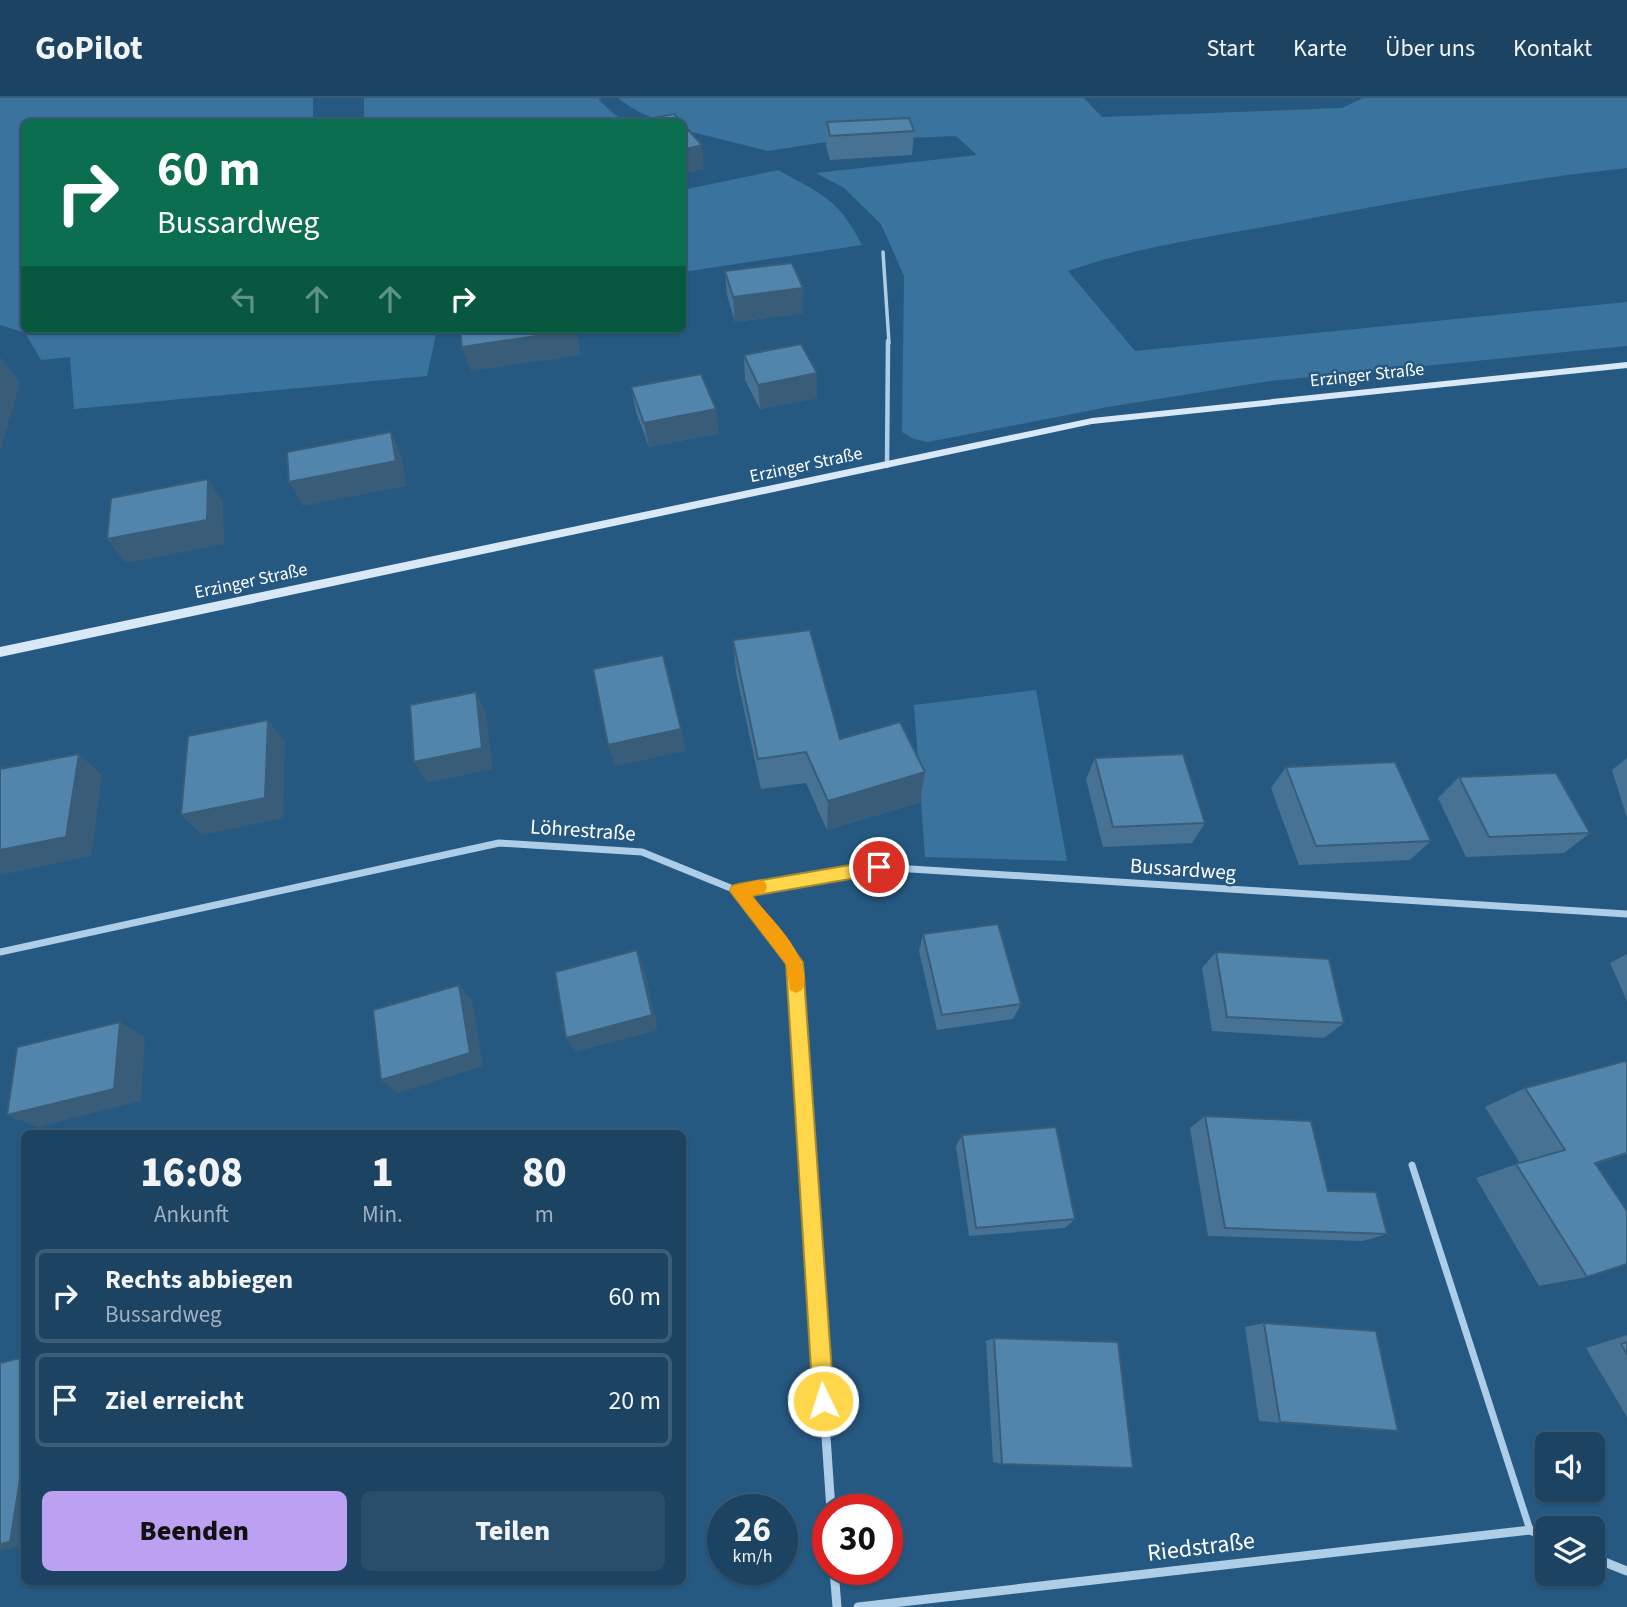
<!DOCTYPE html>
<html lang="de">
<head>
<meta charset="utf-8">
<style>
	:root { --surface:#1c4362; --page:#294e6b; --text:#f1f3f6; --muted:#a0b0be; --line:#3a5c77; --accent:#bca0f2 }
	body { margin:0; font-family:"Source Sans 3",sans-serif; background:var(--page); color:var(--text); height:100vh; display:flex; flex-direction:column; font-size:26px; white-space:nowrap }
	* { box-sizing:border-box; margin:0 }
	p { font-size:23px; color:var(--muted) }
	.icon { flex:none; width:38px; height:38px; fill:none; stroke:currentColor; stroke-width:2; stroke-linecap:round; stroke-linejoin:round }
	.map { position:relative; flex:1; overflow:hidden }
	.details { position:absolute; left:21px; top:1032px; width:665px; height:455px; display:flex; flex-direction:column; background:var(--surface); border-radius:10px; box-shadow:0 2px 5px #0004,0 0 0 2px var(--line) }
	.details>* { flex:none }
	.top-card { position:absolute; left:21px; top:21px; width:665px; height:214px; border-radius:10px; box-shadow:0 2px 5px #0004,0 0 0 2px var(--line); background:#0b6e4f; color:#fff; overflow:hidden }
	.controls { position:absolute; left:1535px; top:1334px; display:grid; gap:14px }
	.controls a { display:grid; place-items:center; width:70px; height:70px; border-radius:10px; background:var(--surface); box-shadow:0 2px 5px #0004,0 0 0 2px var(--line); font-size:35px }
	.speed { position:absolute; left:707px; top:1396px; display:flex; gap:14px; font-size:35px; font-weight:700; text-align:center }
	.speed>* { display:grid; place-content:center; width:91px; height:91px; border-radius:50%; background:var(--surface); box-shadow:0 2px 5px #0004,0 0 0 2px var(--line); line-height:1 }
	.speed small { font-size:18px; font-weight:400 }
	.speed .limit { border:10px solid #d22; background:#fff; color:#111 }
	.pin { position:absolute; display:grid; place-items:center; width:60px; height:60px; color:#fff; margin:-30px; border:4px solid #fff; border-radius:50%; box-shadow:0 2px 7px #0007 }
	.me { position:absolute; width:77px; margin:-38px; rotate:356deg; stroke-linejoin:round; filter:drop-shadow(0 0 5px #0008) }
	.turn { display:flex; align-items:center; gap:24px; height:147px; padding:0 21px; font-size:32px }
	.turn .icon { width:91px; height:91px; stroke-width:2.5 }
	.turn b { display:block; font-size:49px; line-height:60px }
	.lanes { display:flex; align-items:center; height:66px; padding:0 21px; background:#0003; justify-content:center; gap:35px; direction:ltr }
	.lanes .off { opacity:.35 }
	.eta { display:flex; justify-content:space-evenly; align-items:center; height:119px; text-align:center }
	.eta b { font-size:42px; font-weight:800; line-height:49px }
	.cta { display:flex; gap:14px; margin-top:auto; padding:14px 21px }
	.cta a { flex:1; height:80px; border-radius:10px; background:var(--accent); color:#111; font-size:28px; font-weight:800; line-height:80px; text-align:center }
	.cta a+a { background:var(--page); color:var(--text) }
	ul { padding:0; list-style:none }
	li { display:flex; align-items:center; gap:21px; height:94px; margin:0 14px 10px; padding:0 7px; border:4px solid var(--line); border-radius:10px }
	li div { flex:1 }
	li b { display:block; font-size:26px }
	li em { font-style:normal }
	header { display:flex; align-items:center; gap:42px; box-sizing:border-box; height:98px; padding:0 35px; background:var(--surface); border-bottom:2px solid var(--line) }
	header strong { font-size:33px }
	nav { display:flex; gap:38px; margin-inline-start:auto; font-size:24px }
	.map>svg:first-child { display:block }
	.green { fill:#3b739f }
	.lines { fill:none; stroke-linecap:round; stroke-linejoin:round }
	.lane-far2 { stroke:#aecee7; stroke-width:3.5 }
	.lane-far1 { stroke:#aecee7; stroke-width:4.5 }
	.lane { stroke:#aecee7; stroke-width:7 }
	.street-far1 { stroke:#aecee7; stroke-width:7 }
	.street { stroke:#aecee7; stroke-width:9 }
	.secondary { fill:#d8e8f6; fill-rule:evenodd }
	.wall { fill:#477294 }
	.shaded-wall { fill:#395d78 }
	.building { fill:#5285ac; stroke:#395d78; stroke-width:2 }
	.route { fill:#ffd54a; stroke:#a68a30; stroke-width:2 }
	.slow { fill:#f59e0b }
	.labels { text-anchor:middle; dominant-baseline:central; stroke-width:5; stroke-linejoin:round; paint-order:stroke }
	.far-street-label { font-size:18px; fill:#fff; stroke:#265982 }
	.street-label { font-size:21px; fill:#fff; stroke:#265982 }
	.near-street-label { font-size:24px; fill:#fff; stroke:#265982 }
</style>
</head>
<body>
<header>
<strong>GoPilot</strong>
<nav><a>Start</a><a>Karte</a><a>Über uns</a><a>Kontakt</a></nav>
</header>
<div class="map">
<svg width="1627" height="1509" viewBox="0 0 1627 1509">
	<rect width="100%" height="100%" fill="#265982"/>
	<path class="green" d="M0,0H313V24H24V231H437L427,278L74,311L70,259L41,262L25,235L0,227Z
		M364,0H603L598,1L615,17L632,24H364Z
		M618,0H1084L1102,19L1342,10L1363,0H1627V70C1514,82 1403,103 1291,124C1217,138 1139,148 1068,173L1135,253L1627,204V248L1270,283L1108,309L928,344L914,341L902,334L904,178L881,126L844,90L816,75L977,57L956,38L832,43L768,53L692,34L683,31L682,24C656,24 639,16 618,0Z
		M778,72C821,96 838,100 862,147L683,174V92Z
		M1036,592L1067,763L925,759L914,607Z"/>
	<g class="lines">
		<path class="lane-far2" d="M883,154L889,245"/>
		<path class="lane-far1" d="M887,368L888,243"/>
		<path class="lane" d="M1412,1067L1530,1432"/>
		<path class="street-far1" d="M738,793L879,769L1627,816
			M0,854L499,745L642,754L738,793L794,864L801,974"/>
		<path class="street" d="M801,972L831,1412
			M1592,1459L1627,1473
			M834,1472L837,1509
			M858,1509L1530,1432L1547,1439"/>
		<path class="secondary" d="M1627,264V270L1092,326L0,559V549L1092,320Z"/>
	</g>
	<path class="wall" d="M827,24L914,33L912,57L830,62L826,48Z
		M725,173L803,190V215L735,224L727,197Z
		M744,257L817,300L760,311L745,282Z
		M631,289L719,335L649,349L636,314Z
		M733,542L840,641L920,704L827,732L806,685L761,691L736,575Z
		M1095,660L1205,725L1192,745L1103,749L1086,681Z
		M1627,660V720L1612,672Z
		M1286,669L1431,743L1410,762L1299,767L1271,690Z
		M1459,679L1590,735L1564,755L1466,759L1438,700Z
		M923,836L1021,906L1013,921L937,932L919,853Z
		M1216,854L1344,925L1324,940L1212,933L1202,870Z
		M1627,856V903L1610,865Z
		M1525,990L1627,1056L1596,1066L1587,1179L1539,1188L1476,1080L1520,1065L1485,1009Z
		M1205,1018L1328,1093L1387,1136L1363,1143L1208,1138L1190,1030Z
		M962,1037L1075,1121L1065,1130L969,1138L956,1048Z
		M1264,1225L1398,1333L1371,1332L1259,1323L1245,1229Z
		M1627,1237V1319L1586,1250Z
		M994,1240L1002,1366L993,1364L986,1243Z"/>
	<path class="shaded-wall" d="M702,47L704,71L682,76V52Z
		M803,190V215L735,224L733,199Z
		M576,232L581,257L471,273L462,249Z
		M0,259L20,285L0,354Z
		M817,275V300L760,311L758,287Z
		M716,311L719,335L649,349L644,325Z
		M391,334L402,359L406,388L303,408L289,384Z
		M208,381L223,405L224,446L126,465L107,441Z
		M476,594L486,616L493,671L427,685L414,664Z
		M268,622L285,644L283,720L202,737L181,717Z
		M681,631L686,653L615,668L608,647Z
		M79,656L102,677L91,758L0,777V752Z
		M925,674L920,704L827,732L828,703Z
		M637,852L644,869L658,932L575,954L566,940Z
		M459,887L472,902L483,968L398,995L381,982Z
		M120,924L145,939L141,1003L38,1029L7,1017Z
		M1627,1055V1056L1550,1080Z
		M24,1356V1446L0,1453V1446Z"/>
	<path class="building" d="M674,16L682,24H633Z
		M909,20L914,33L830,38L827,24Z
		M682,25L702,47L682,52Z
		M792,165L803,190L733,199L725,173Z
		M460,231H575L576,232L462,249Z
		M801,246L817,275L758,287L744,257Z
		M701,276L716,311L644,325L631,289Z
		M391,334L396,363L289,384L287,354Z
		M208,381L207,422L107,441L111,400Z
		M810,532L840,641L900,624L925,674L828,703L806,654L758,661L733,542Z
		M663,557L681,631L608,647L593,571Z
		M476,594L482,650L414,664L410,607Z
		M268,622L265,700L181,717L188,638Z
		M79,656L66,739L0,752V671Z
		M1183,656L1205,725L1113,729L1095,660Z
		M1395,664L1431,743L1316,748L1286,669Z
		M1556,675L1590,735L1489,739L1459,679Z
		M998,826L1021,906L942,917L923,836Z
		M637,852L652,917L566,940L555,874Z
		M1216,854L1329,861L1344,925L1227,919Z
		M459,887L470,955L381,982L373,912Z
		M120,924L114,991L7,1017L17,949Z
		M1625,963L1627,965V1055L1595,1065L1627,1113V1166L1587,1179L1516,1066L1565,1052L1525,990Z
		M1205,1018L1311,1023L1328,1093L1376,1094L1387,1136L1225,1130Z
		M1056,1029L1075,1121L976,1130L962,1037Z
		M654,1032L655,1036H643Z
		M1264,1225L1376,1233L1398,1333L1280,1324Z
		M994,1240L1118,1244L1133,1370L1002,1366Z
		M1627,1244V1256L1621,1246Z
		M24,1259V1356L10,1444L0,1446V1265Z"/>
	<path class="route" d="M879,762L885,764L887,769L885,774L879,776L752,798L803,864L834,1303L831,1310L823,1313L816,1310L813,1303L786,866L730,793L732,788L738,786Z"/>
	<path class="slow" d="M759,782L765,784L767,789L765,794L752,798C770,820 816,862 802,892L796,895L790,892L786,866L730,793L732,788Z"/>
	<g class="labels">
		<g class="far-street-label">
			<text transform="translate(1367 277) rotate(-6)">Erzinger Straße</text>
			<text transform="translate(806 367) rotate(-12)">Erzinger Straße</text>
			<text transform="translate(251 483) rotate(-12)">Erzinger Straße</text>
		</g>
		<g class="street-label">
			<text transform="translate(583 732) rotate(4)">Löhrestraße</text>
			<text transform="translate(1183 771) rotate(4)">Bussardweg</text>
		</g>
		<g class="near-street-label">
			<text transform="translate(1201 1449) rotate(-7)">Riedstraße</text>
		</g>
	</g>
</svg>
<div class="controls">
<a><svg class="icon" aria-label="sound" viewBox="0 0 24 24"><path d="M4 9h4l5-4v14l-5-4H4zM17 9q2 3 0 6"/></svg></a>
<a><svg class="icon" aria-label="layers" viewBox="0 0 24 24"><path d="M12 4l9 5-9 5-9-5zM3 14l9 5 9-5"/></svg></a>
</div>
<div class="speed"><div>26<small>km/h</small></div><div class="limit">30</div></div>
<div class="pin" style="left:879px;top:769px;background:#d93025"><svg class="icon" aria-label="arrive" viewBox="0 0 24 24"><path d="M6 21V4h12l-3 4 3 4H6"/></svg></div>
<svg class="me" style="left:823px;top:1303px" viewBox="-20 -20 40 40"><circle r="17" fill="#ffd54a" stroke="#fff" stroke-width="3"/><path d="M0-11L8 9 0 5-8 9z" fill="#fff"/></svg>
<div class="top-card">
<div class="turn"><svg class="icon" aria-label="right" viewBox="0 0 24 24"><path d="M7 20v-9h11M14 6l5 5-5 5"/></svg><div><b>60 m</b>Bussardweg</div></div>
<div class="lanes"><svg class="icon off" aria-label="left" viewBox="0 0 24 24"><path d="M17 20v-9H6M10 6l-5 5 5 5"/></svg><svg class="icon off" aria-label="ahead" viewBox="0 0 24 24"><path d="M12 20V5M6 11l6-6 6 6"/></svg><svg class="icon off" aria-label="ahead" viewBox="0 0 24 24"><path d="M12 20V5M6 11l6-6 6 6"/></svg><svg class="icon" aria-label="right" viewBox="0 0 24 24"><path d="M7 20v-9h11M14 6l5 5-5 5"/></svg></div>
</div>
<section class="details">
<div class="eta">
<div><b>16:08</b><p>Ankunft</p></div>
<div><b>1</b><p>Min.</p></div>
<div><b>80</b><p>m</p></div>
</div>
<ul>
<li><svg class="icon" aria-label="right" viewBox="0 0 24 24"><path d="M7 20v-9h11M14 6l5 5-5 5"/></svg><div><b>Rechts abbiegen</b><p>Bussardweg</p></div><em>60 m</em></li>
<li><svg class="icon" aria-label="arrive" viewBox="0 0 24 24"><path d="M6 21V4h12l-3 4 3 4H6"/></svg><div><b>Ziel erreicht</b></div><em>20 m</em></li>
</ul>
<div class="cta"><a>Beenden</a><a>Teilen</a></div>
</section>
</div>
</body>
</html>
